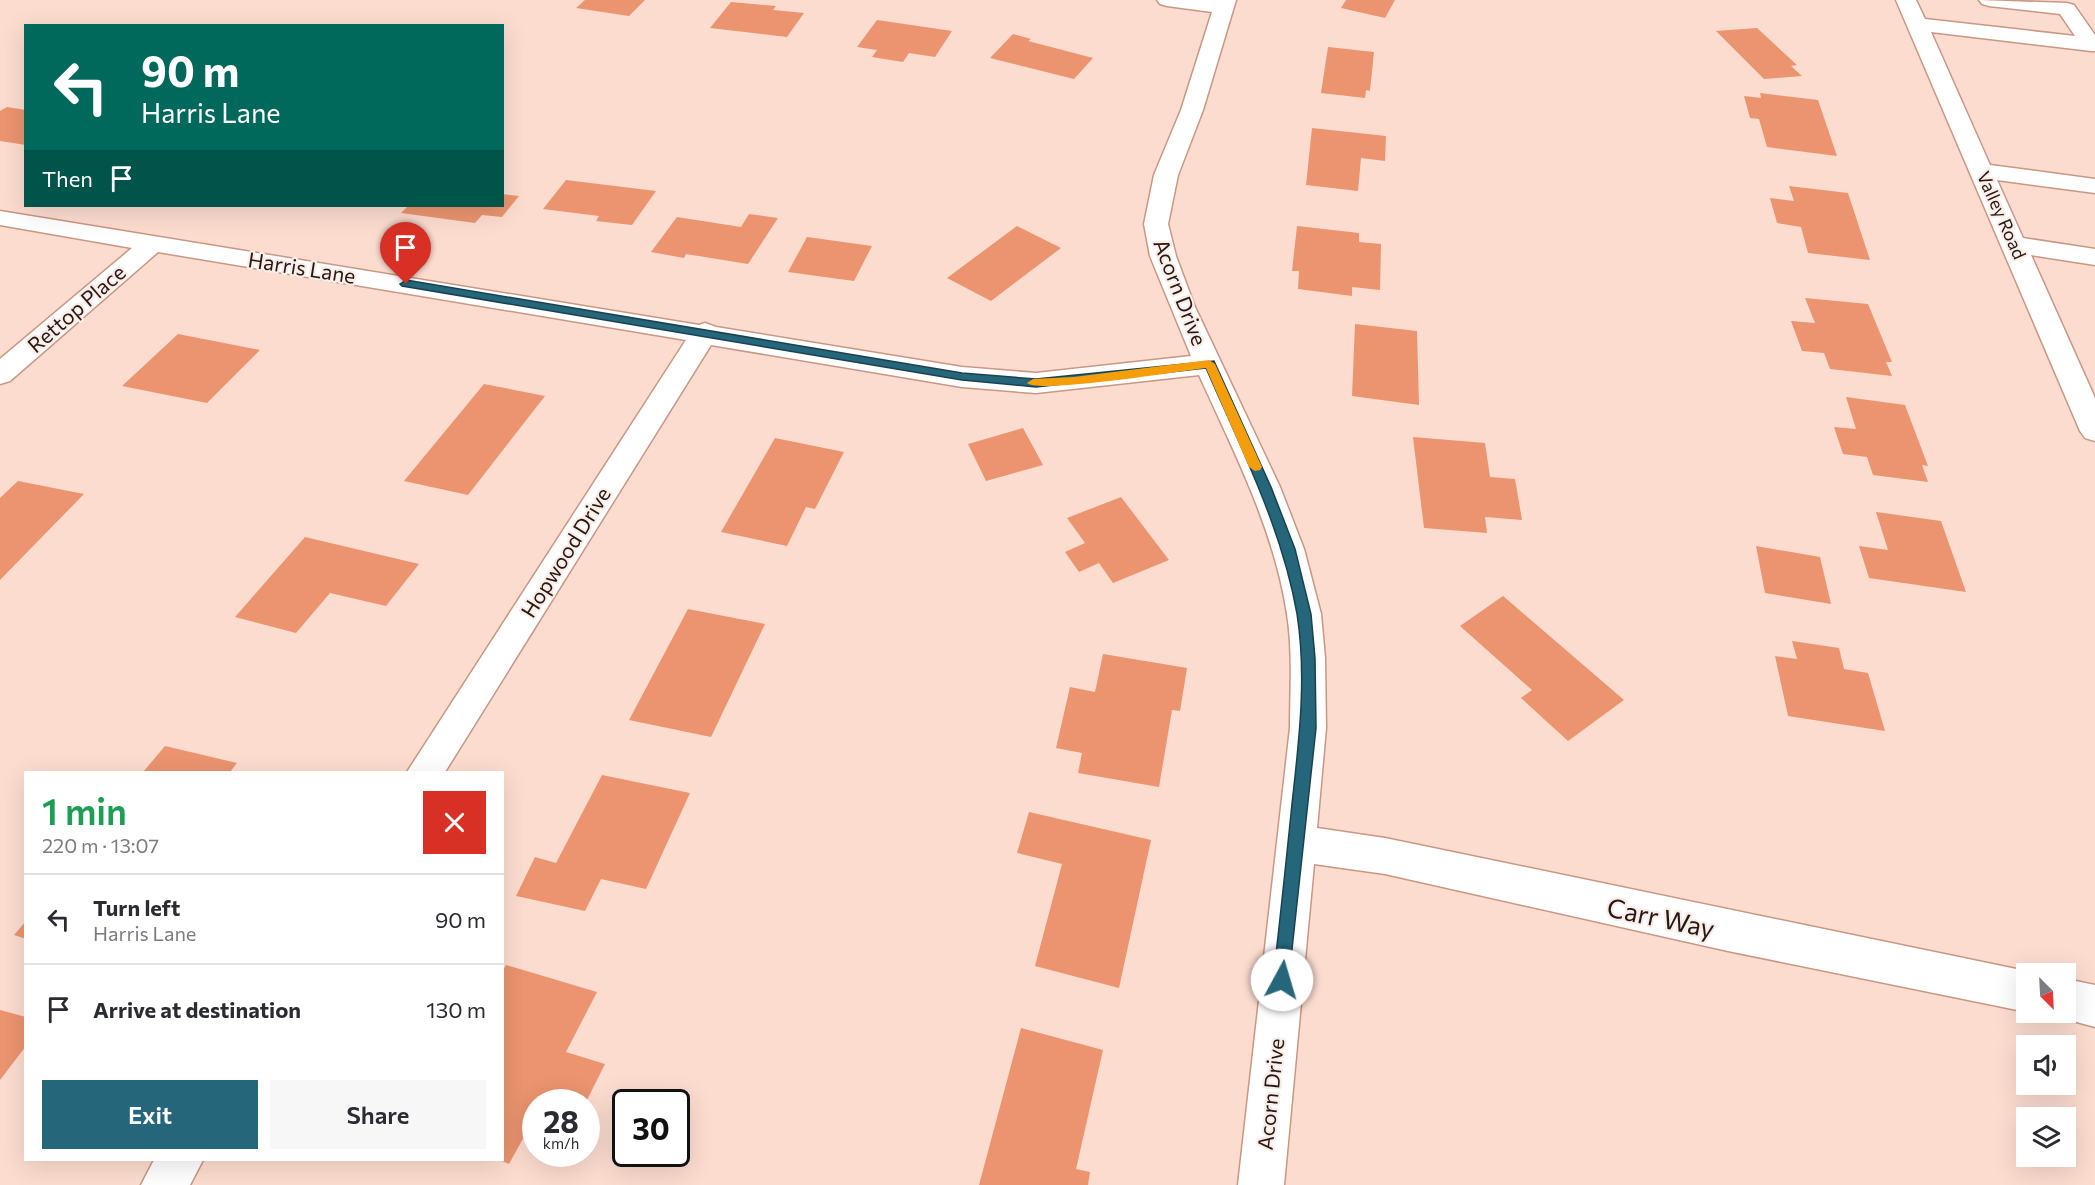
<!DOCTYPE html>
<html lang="en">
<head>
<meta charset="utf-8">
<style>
	:root { --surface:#fff; --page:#f7f7f7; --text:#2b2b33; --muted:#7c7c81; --line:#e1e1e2; --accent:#26667b }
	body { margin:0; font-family:Commissioner,sans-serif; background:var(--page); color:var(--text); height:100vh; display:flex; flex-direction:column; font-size:22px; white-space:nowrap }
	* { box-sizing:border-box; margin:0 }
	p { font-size:20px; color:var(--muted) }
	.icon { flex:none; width:33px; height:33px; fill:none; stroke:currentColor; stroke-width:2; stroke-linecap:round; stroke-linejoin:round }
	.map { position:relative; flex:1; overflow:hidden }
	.panel { position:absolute; left:24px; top:771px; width:480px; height:390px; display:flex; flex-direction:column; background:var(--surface); border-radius:0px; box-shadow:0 6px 24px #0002 }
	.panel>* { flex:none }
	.guide { position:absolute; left:24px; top:24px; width:480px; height:183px; border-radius:0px; box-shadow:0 6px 24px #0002; background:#00695c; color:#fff; overflow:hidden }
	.needle { width:39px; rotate:156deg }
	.buttons { position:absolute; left:2016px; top:963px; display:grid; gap:12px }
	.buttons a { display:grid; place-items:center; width:60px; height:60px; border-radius:0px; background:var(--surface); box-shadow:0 6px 24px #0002; font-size:30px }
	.speed { position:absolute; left:522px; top:1089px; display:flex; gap:12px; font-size:30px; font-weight:700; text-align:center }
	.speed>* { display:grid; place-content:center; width:78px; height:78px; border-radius:50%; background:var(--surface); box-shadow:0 6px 24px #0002; line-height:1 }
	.speed small { font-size:15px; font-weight:400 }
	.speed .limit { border:3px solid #111; border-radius:9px; background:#fff; color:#111 }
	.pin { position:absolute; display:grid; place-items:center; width:51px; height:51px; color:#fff; margin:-62px -26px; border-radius:50% 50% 50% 0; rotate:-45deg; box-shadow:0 0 6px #0007 }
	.pin .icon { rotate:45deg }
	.me { position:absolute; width:66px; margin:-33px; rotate:6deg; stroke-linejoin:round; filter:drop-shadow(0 0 4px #0008) }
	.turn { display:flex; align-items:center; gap:21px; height:126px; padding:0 18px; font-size:27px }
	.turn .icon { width:78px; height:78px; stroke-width:2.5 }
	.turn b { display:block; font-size:42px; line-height:51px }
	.then { display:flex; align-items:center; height:57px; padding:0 18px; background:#0003; gap:12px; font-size:22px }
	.round { display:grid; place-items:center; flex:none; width:63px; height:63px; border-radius:0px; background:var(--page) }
	.head { display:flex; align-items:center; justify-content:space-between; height:102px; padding:0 18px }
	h1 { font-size:36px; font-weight:600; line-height:45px; color:#1e9e55 }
	.primary-button { display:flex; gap:12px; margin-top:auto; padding:12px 18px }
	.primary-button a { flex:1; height:69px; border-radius:0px; background:var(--accent); color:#fff; font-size:24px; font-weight:600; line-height:69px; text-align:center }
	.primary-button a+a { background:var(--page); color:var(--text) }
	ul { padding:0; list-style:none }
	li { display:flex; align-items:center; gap:18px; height:90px; padding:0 18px; border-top:2px solid var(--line) }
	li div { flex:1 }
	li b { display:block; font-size:22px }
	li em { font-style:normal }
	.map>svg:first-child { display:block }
	.building { fill:#eb946f }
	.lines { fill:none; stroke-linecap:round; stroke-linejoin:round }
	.minor-casing { stroke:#c99783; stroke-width:3 }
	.minor { fill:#fff; fill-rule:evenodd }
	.route { fill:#26667b; stroke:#194250; stroke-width:1.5 }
	.slow { fill:#f59e0b }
	.labels { text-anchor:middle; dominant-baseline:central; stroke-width:4.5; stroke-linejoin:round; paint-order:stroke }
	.far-street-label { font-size:18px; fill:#2a1810; stroke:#f9eeea }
	.street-label { font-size:21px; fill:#2a1810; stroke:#f9eeea }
	.near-street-label { font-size:26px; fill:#2a1810; stroke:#f9eeea }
</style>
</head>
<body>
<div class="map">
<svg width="2095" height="1185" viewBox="0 0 2095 1185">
	<rect width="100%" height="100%" fill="#fcdccf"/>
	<path class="building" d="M585,0H645L629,16L576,8Z
		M1346,0H1395L1385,18L1341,8Z
		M731,2L776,6L773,10L804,13L787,37L710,28Z
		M877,20L952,31L935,57L909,53L903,62L872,57L877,50L857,47Z
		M1757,28L1797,65L1791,66L1802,76L1764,79L1716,31Z
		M1013,34L1031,39L1028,41L1093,58L1074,79L990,58Z
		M1328,47L1374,52L1370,91L1366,90L1365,98L1321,93Z
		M1760,93L1818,100L1837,156L1767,147L1759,119L1750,118L1744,96L1761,98Z
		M7,107L26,110V145L0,141V111Z
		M1312,128L1386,136L1385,161L1361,158L1358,191L1306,185Z
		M566,180L656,191L632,225L596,221L599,216L543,209Z
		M1789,186L1848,193L1870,260L1808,253L1801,227L1777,223L1770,198L1794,201Z
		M502,194L519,196L502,217L482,215L475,223L401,213L408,206H502Z
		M749,214L778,218L748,264L686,254L684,258L651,252L677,217L741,227Z
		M1017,226L1061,248L991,301L947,278Z
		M1297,226L1359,233V242L1381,244L1380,290L1352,287V296L1298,289L1299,271H1292Z
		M807,237L872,246L854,281L788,272Z
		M1805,298L1868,304L1892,362H1886L1892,376L1830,369L1824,353L1802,351L1791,321L1815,323Z
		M1355,324L1417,331L1419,405L1352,396Z
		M178,334L260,350L207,403L122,386Z
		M484,384L545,396L468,495L404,481Z
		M1846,397L1905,405L1928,466L1922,465L1928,482L1873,475L1867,457L1843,454L1834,427L1856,429Z
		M1023,428L1043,465L986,481L968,444Z
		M1413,437L1485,443L1490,477L1515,479L1522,520L1485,517L1487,533L1424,528Z
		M775,438L844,452L815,509L806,507L787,546L721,532Z
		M18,481L84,494L0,580V498Z
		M1121,497L1169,560L1113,583L1099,563L1079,572L1065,552L1085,543L1067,518Z
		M1876,512L1941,521L1966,592L1869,578L1859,546L1888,550Z
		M305,537L419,564L386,606L330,593L296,633L235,617Z
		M1756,546L1820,557L1831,604L1765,593Z
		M1503,596L1624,700L1568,741L1521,698L1532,690L1460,626Z
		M688,609L765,624L711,737L629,720Z
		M1792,641L1839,648L1844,669L1868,673L1885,731L1788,716L1775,656L1797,659Z
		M1103,654L1187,668L1180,711L1172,710L1159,787L1078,773L1082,753L1056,748L1070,687L1095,692Z
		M165,746L237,763L230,772H143Z
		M602,775L690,793L646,889L601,879L585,911L516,896L535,857L556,863Z
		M1029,812L1151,840L1119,988L1035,966L1062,864L1017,853Z
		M26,921V939L14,935Z
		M506,965L597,992L566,1052L605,1064L586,1102H552L544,1100L542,1102H536V1115L509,1164L502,1161V972Z
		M0,1010L26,1017V1046L0,1080Z
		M1021,1028L1103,1050L1076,1169L1090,1172L1088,1185H979Z"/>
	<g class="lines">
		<defs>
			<path id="minor" d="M1157,0H1236L1203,110L1178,175L1168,224L1176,256L1195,307L1280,487L1304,549L1321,614L1325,658L1326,728L1317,828L1385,838L2026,971L2032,974H2026L2027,1012L1728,951L1385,874L1314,864L1284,1185H1238L1290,728C1290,690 1293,651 1287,614C1274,529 1234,452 1199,375L1036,393L962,387L711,345L445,772H407L686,340L158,252L10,381L0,384V359L132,248L0,225V211L699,325L705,323L716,327L962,367L1036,373L1191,356L1150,256L1144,224L1154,175L1181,110L1212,12L1167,6L1160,4Z
				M1896,0H1916L1925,19L2075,36L2060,14L1989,6L1982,4L1979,0L2067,3L2074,5L2095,35V51H2091L1931,32L1990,165L2095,179V193L1997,180L2023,238L2095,249V265L2031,255L2095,398V441L2085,438L2080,431Z
				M2066,979L2095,985V1027L2051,1015L2050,1012H2066Z
				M154,1160H203L190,1185H141Z"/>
		</defs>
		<use href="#minor" class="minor-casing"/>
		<use href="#minor" class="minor"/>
	</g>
	<path class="route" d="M406,280L962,373L1036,379L1214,361L1271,487L1295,549L1311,614L1315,658L1316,728L1288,986L1282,989L1276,986L1273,980C1280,921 1286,863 1292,804C1299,741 1307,677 1297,614C1282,528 1241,448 1206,368L1036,387L962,380L402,286L400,284Z"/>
	<path class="slow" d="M1209,360L1215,364L1262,467L1260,470L1255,471L1249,467L1206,368C1182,371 1037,394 1027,383L1033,379L1074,377Z"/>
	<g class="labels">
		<g class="far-street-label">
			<text transform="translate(2002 215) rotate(66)">Valley Road</text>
		</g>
		<g class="street-label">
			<text transform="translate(302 267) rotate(9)">Harris Lane</text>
			<text transform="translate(1181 292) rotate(69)">Acorn Drive</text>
			<text transform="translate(76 308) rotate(-41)">Rettop Place</text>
			<text transform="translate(565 552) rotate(-58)">Hopwood Drive</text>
			<text transform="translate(1270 1094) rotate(-84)">Acorn Drive</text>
		</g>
		<g class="near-street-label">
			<text transform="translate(1661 917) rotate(12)">Carr Way</text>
		</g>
	</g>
</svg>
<div class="buttons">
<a><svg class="needle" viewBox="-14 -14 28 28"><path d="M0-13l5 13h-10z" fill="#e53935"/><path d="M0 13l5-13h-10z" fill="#7c7c81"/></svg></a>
<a><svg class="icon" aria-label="sound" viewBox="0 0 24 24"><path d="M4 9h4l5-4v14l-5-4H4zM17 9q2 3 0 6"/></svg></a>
<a><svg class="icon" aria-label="layers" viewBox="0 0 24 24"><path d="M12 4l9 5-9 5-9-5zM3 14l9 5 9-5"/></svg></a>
</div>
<div class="speed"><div>28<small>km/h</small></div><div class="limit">30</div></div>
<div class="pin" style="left:406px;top:284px;background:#d93025"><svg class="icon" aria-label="arrive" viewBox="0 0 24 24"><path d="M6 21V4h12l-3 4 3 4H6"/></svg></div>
<svg class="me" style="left:1282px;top:980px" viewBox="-20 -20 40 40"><circle r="19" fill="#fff"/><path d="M0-13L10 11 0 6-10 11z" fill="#26667b"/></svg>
<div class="guide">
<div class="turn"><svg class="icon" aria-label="left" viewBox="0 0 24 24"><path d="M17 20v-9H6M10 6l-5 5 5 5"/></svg><div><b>90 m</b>Harris Lane</div></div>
<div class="then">Then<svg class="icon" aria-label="arrive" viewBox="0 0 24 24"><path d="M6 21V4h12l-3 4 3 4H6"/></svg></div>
</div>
<section class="panel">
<div class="head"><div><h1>1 min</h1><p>220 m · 13:07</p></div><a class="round" style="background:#d93025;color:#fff"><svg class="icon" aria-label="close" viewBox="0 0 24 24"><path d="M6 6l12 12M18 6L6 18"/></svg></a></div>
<ul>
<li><svg class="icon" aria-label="left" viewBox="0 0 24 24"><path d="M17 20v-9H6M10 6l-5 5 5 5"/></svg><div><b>Turn left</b><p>Harris Lane</p></div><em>90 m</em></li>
<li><svg class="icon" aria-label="arrive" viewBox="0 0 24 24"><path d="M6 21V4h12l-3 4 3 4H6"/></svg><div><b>Arrive at destination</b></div><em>130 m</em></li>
</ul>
<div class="primary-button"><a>Exit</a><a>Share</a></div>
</section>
</div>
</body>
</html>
